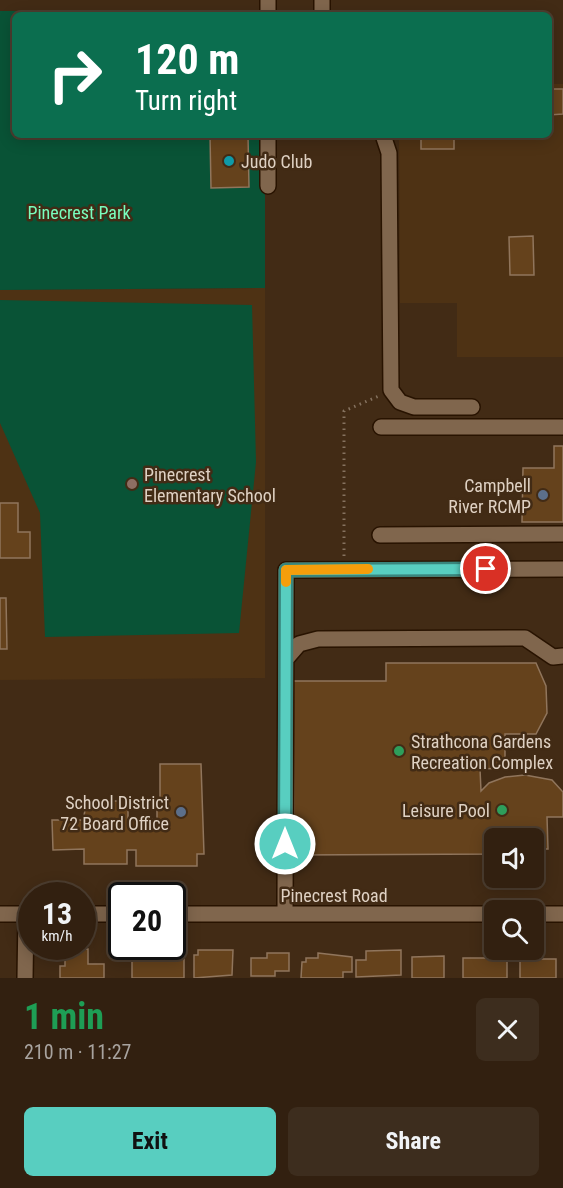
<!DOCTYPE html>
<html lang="en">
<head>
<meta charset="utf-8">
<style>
	:root { --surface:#322010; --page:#3d2d1e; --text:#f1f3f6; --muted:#a8a39f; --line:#4d3e30; --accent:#58cec0 }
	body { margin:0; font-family:"Roboto Condensed",sans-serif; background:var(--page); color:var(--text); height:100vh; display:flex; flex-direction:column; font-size:22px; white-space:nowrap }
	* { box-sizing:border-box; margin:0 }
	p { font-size:20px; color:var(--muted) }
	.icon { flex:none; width:33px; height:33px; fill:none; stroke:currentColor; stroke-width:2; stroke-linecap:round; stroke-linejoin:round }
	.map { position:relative; height:978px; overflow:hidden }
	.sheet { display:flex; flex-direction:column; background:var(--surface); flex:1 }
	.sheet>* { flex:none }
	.hud { position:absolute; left:12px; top:12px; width:540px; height:126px; border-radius:9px; box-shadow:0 3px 15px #0003,0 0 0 2px var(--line); background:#0b6e4f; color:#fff; overflow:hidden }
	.controls { position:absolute; left:484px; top:828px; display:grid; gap:12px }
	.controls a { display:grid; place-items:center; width:60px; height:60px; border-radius:9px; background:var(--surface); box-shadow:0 3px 15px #0003,0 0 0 2px var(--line); font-size:30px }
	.speed { position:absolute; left:18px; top:882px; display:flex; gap:12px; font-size:30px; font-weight:700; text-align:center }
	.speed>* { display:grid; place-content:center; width:78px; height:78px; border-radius:50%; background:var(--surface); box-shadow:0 3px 15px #0003,0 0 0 2px var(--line); line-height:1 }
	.speed small { font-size:15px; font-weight:400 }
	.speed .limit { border:3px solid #111; border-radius:9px; background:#fff; color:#111 }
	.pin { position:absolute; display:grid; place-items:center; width:51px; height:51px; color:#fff; margin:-26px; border:3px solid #fff; border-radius:50%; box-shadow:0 2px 6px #0007 }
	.me { position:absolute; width:66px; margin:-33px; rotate:0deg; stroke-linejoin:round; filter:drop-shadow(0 0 4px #0008) }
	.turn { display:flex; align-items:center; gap:21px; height:126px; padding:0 24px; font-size:27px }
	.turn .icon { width:78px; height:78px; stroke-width:2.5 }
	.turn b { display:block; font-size:42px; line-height:51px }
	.round { display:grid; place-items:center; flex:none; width:63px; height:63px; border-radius:9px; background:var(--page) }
	.summary { display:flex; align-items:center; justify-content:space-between; height:102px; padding:0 24px }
	h1 { font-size:36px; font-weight:700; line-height:45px; color:#1e9e55 }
	.cta { display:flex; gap:12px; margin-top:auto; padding:12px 24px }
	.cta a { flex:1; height:69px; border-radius:9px; background:var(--accent); color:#111; font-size:24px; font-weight:700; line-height:69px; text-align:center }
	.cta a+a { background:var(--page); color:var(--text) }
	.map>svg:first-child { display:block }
	.built { fill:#4e3214 }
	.green { fill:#095336 }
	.building { fill:#65421c; stroke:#90755c; stroke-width:1.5 }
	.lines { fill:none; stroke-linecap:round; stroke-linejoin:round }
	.minor-casing { stroke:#281300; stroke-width:18 }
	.path { stroke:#85725f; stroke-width:3; stroke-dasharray:1.5 4.5; stroke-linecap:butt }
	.minor { stroke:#80664d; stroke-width:15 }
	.route-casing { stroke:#39867d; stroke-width:15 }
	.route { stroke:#58cec0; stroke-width:10 }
	.slow { stroke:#f59e0b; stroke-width:10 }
	.culture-dot { fill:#0f9aa8; stroke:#422b15; stroke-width:2 }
	.education-dot { fill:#8d6e63; stroke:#422b15; stroke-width:2 }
	.service-dot { fill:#5c6f8a; stroke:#422b15; stroke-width:2 }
	.leisure-dot { fill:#2e9e5b; stroke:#422b15; stroke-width:2 }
	.labels { text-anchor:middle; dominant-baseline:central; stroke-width:5; stroke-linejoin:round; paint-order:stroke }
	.poi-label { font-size:18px; fill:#dfd1c3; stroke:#422b15; text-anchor:start }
	.park-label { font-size:18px; fill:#79febe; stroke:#422b15 }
	.street-label { font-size:18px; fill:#dfd1c3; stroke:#422b15 }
</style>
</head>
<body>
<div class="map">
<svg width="563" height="978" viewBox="0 0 563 978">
	<rect width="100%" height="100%" fill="#422b15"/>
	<path class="built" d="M549,84H563V357H457V303H400L399,135H549Z
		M265,288V678L0,680V290Z"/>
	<path class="green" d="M0,11H265V15H15V135H265V288L0,290Z
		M0,300L252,305L256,462L239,633L45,637L40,513L0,423Z"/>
	<path class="building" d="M549,89H563V114L549,115Z
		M210,135H248L249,187L211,188Z
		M421,135H454V149H421Z
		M533,236L534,275H510L509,237Z
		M554,446H563V522H522L523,468H554Z
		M0,503H18V532H30V558H0Z
		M0,598H6L7,649H0Z
		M386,663H536L546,686L547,713L536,734H505V768L480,769L481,791L489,783L505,777L525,775L552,780L563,792V817H547L548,849H534V838H495V854L294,855L293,681H386Z
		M160,764H201L204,854H197V866H136V850H127V864H84V849L53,850L52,820H83L87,801H128V819H152L153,825H157V804H160Z
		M88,949V964H104V978H60V966H65V950Z
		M184,949V978H132V955H138V950Z
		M198,950H233L232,975L194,978V955H198Z
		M401,950V975L356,977V960H366V951Z
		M267,953H289V971H275V976H251V958H267Z
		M318,953L352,957V972H343V978H301L302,962H306V958H318Z
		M444,956V978H412V957Z
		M463,958H507V978H463Z
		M520,959H556V978H520Z"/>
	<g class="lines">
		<defs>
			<path id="minor" d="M268,0V15
				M322,0V15
				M268,135V186
				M383,135L389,153L391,390L400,402L414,407H472
				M381,427H563
				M380,535L563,534
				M286,659L299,644L318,639L525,638L553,657L563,656
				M0,914H32
				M82,914H122
				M172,914H495
				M285,914L286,570L563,569
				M534,914H563
				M25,978L26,914"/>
		</defs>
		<use href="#minor" class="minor-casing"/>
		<path class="path" d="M344,556V411L379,396"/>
		<use href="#minor" class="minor"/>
	</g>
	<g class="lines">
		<defs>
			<path id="route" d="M285,844L286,570L486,569"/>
		</defs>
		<use href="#route" class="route-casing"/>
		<use href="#route" class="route"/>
		<path class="slow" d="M286,582V570L368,569"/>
	</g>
	<circle class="culture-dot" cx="229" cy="161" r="6"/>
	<circle class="education-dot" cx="132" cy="484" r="6"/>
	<g class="service-dot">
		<circle cx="543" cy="495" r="6"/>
		<circle cx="181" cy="812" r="6"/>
	</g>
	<g class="leisure-dot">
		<circle cx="399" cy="751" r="6"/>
		<circle cx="502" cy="810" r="6"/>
	</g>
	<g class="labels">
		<g class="poi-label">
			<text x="241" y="161">Judo Club</text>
			<text x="144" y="474">Pinecrest<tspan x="144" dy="21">Elementary School</tspan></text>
			<text x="531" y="485" text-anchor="end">Campbell<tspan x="531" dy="21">River RCMP</tspan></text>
			<text x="411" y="741">Strathcona Gardens<tspan x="411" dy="21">Recreation Complex</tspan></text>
			<text x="169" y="802" text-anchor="end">School District<tspan x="169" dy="21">72 Board Office</tspan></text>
			<text x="490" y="810" text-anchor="end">Leisure Pool</text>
		</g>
		<g class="park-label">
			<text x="79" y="212">Pinecrest Park</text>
		</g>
		<g class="street-label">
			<text x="334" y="895">Pinecrest Road</text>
		</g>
	</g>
</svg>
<div class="controls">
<a><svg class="icon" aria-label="sound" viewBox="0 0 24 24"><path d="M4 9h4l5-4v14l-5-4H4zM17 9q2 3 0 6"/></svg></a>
<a><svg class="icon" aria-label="search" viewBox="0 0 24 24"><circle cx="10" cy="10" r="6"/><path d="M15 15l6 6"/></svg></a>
</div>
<div class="speed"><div>13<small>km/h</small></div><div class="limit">20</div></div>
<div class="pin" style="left:486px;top:569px;background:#d93025"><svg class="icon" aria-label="arrive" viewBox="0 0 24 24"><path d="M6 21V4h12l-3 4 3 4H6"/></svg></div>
<svg class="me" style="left:285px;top:844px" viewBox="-20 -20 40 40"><circle r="17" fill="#58cec0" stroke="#fff" stroke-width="3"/><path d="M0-11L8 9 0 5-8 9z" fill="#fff"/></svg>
<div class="hud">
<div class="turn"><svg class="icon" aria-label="right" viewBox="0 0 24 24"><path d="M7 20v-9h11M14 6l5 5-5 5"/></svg><div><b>120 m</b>Turn right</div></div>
</div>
</div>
<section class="sheet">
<div class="summary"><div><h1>1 min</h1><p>210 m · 11:27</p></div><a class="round"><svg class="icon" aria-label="close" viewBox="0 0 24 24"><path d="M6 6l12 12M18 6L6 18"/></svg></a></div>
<div class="cta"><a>Exit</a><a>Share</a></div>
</section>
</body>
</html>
